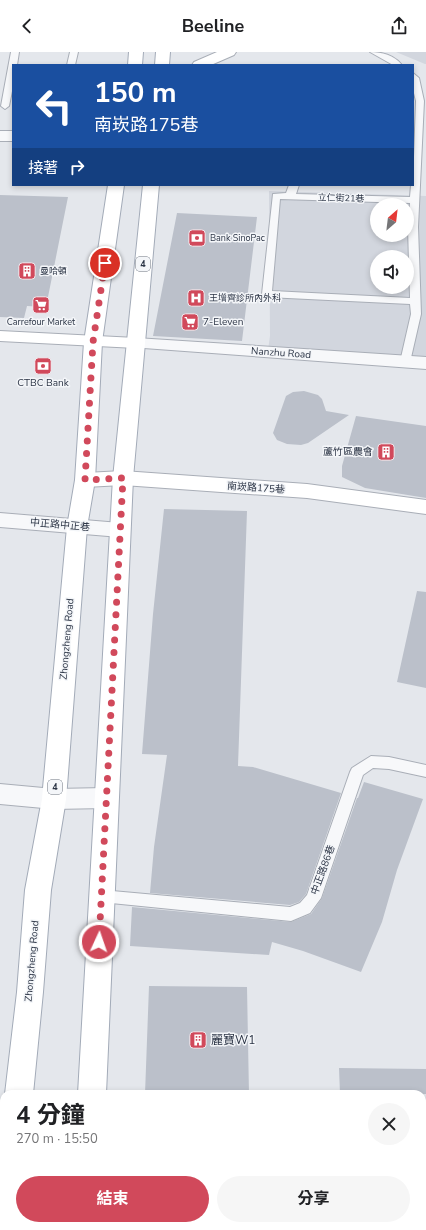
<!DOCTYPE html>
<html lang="zh-TW">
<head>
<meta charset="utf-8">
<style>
	:root { --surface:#fff; --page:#f6f6f6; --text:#202124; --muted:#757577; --accent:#d1495b }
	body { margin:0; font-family:"Nunito Sans","Noto Sans TC",sans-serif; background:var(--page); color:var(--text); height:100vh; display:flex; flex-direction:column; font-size:15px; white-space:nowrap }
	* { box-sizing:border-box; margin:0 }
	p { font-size:13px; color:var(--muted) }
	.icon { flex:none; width:22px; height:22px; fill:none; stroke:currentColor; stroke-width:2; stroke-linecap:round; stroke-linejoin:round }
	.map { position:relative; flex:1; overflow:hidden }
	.panel { position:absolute; left:0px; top:1038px; width:426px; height:140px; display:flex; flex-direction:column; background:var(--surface); border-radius:12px 12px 0 0; box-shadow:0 2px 6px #0003 }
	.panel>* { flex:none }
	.hud { position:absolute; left:12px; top:12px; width:402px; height:122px; border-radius:0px; box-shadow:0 2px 6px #0003; background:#1a4fa0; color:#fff; overflow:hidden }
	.needle { width:26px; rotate:28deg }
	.buttons { position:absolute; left:370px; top:146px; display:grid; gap:8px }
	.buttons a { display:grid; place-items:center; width:44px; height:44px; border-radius:50%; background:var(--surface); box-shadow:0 2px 6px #0003; font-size:20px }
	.pin { position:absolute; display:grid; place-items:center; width:34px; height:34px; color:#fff; margin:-17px; border:2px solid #fff; border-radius:50%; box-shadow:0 1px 4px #0007 }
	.me { position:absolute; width:44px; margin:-22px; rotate:3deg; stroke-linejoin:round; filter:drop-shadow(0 0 3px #0008) }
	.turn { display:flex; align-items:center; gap:14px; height:84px; padding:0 16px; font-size:18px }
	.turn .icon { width:52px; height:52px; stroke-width:2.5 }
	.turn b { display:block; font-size:28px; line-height:34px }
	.then { display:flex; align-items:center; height:38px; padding:0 16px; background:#0003; gap:8px; font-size:15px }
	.round { display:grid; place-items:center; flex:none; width:42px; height:42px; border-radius:21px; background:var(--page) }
	.summary { display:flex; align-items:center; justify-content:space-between; height:68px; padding:0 16px }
	h1 { font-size:24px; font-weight:700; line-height:30px }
	.primary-button { display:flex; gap:8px; margin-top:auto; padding:8px 16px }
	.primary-button a { flex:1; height:46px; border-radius:24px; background:var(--accent); color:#fff; font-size:16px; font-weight:700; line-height:46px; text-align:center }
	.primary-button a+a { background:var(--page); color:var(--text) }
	header { display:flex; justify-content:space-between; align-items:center; height:52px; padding:0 16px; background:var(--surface); font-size:18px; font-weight:700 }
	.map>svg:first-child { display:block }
	.built { fill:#d2d6de; fill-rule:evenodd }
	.building { fill:#bbc0ca }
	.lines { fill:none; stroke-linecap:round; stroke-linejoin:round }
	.lane-casing { stroke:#a9aeb7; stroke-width:2 }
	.street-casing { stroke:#a9aeb7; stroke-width:2 }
	.secondary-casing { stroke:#a9aeb7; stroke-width:2 }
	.primary-casing { stroke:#a3abb8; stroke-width:2 }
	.lane { fill:#f7f8fa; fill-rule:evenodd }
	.street { fill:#f7f8fa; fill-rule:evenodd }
	.secondary { fill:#fff; fill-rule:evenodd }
	.primary { fill:#fff; fill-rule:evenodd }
	.route { stroke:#d1495b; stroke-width:7; stroke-dasharray:0 12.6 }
	.labels { text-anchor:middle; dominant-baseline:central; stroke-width:3; stroke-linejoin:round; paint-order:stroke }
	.far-street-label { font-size:9px; fill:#2b3445; stroke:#f4f6f9 }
	.far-poi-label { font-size:9px; fill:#2b3445; stroke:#f4f6f9; text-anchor:start }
	.shield { fill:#f4f6f9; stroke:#676e7b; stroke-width:1 }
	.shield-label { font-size:9px; font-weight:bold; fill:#2b3445 }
	.poi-label { font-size:10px; fill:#2b3445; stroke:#f4f6f9; text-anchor:start }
	.street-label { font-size:10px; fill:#2b3445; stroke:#f4f6f9 }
	.near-poi-label { font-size:12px; fill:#2b3445; stroke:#f4f6f9; text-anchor:start }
</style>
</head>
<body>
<header><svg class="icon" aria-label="back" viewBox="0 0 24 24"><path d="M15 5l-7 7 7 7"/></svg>Beeline<svg class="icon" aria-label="share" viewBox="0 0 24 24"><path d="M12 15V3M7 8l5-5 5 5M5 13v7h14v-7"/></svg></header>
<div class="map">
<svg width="426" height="1178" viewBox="0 0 426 1178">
	<rect width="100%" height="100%" fill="#e4e7ec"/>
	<path class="built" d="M396,0H426V12H425Z
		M269,139L426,144V311L268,298L270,284ZM377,153H407V183H377ZM377,205H407V235H377Z"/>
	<path class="building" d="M0,143L68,145L46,255L27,254L24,266L0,265Z
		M177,161L257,165L242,289L153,284Z
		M304,339L318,343L322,347L326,359L349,363L308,391L301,393L287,392L277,388L273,381L286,344L293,340Z
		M356,364L426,374V446L365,436L342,425V414Z
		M164,457L247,459L238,714L253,715L341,741L306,842L299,850L290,853L150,841L154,795L167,703L142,702L153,562Z
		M417,539L426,540V636L397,630Z
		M364,730L423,747L397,818L382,870L361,920L303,899L272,890L269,903L130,894L132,855L291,870L311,862L322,846L357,746H358Z
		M149,934L247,935L249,1042H145Z
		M339,1016L426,1017V1042H340Z"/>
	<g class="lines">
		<defs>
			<path id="lane" d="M11,0H19L17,13H13V34L9,54L5,57L1,54Z
				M70,0H78L75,13H67Z
				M370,0C382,0 394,3 402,13H393Z
				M413,21L419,26L424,49L418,175L421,262L410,310L405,313L400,310L411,262L410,252L267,245L262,242L273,142L286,141L289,133H299L296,142L410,145L411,133H413L416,49L413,37ZM280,147L410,151L408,175L410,246L272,239Z
				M371,704L389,705L426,713V725L389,717L373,716L363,723L321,846L310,861L291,869L101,850L96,849L93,844L96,839L101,838L290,855L300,851L307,843L350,720L352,716Z"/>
			<path id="street" d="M0,79H13V89H0Z
				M136,286L426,305V317L130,295L127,291L130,287Z
				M0,461L120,471L127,473L130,478L127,483L120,485L0,475Z
				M0,732L54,737L106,736L115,739L118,746L115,753L106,756L54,757L0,752Z"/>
			<path id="secondary" d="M217,0H236L234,3L211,13H192L194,10Z
				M0,279L136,286L142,287L145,291L142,295L136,296L0,289Z
				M123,419L307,432L426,448V462L307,446L123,433L85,435L78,433L75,428L78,423L85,421Z"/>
			<path id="primary" d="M129,0H143L142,13H128Z
				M156,0H170L169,13H155Z
				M108,133H124L102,290L95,428L87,475L66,747L51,838L43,940L33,1042H5L17,940L25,838L42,747L67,475L75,428L84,290Z
				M143,133H159L133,426L106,1042H78L113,426Z
				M4,1159V1174H19V1178H0V1161Z
				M70,1174H100V1178H70Z"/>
		</defs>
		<use href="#lane" class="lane-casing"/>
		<use href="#street" class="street-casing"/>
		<use href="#secondary" class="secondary-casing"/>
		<use href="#primary" class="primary-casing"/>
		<use href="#lane" class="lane"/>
		<use href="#street" class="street"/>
		<use href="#secondary" class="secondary"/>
		<use href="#primary" class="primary"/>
	</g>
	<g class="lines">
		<path class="route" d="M99,890L123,426L85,428L93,290L105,211"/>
	</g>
	<defs>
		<symbol id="bank-square" viewBox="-11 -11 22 22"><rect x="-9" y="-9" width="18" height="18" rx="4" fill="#d1495b" stroke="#f4f6f9"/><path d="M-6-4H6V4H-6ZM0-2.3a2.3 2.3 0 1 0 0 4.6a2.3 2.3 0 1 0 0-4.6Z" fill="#fff"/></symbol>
		<symbol id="building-square" viewBox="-11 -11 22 22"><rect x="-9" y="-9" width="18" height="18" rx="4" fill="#d1495b" stroke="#f4f6f9"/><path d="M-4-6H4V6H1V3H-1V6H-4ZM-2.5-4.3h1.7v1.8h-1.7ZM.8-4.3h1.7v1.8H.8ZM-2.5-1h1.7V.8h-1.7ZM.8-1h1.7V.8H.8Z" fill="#fff"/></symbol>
		<symbol id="hospital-square" viewBox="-11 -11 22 22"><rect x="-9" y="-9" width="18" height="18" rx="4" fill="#d1495b" stroke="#f4f6f9"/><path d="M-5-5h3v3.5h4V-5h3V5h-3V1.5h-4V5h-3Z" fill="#fff"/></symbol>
		<symbol id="supermarket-square" viewBox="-11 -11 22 22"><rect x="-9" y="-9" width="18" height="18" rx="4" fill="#d1495b" stroke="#f4f6f9"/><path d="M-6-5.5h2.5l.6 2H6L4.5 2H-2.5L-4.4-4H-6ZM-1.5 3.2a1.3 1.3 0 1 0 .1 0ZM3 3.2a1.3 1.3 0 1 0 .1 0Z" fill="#fff"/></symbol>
	</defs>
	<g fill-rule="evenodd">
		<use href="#bank-square" x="187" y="176" width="20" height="20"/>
		<use href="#building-square" x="17" y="209" width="20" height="20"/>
		<use href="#hospital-square" x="186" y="236" width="20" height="20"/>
		<use href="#supermarket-square" x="31" y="243" width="20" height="20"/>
		<use href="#supermarket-square" x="180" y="260" width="20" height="20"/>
		<use href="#bank-square" x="33" y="304" width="20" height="20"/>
		<use href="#building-square" x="376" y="390" width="20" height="20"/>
		<use href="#building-square" x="188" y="978" width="20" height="20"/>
	</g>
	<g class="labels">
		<g class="far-street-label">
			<text transform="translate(341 146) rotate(2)">立仁街21巷</text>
		</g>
		<g class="far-poi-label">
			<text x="210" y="186">Bank SinoPac</text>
			<text x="40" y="219">曼哈頓</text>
			<text x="209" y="246">王增齊診所內外科</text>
			<text x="41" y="270" text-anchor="middle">Carrefour Market</text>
		</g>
		<g class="shield">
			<rect x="136" y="205" width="14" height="14" rx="3"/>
			<rect x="48" y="728" width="14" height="14" rx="3"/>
		</g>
		<g class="shield-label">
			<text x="143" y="212">4</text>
			<text x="55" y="735">4</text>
		</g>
		<g class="poi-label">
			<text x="203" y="270">7-Eleven</text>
			<text x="43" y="331" text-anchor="middle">CTBC Bank</text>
			<text x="373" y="400" text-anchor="end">蘆竹區農會</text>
		</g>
		<g class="street-label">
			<text transform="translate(281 301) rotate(4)">Nanzhu Road</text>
			<text transform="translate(256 436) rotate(4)">南崁路175巷</text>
			<text transform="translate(60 473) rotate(5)">中正路中正巷</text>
			<text transform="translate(67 587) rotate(-85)">Zhongzheng Road</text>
			<text transform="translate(323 818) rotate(-70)">中正路86巷</text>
			<text transform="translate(32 909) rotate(-85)">Zhongzheng Road</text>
		</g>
		<g class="near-poi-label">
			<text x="211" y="988">麗寶W1</text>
		</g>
	</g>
</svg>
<div class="buttons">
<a><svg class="needle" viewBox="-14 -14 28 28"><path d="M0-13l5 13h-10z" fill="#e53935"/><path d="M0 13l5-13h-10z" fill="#757577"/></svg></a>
<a><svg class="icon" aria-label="sound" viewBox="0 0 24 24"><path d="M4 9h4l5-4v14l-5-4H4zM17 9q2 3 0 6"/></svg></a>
</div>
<div class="pin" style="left:105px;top:211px;background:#d93025"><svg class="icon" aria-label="arrive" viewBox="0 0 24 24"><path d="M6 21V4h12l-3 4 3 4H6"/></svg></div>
<svg class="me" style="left:99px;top:890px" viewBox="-20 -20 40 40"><circle r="17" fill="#d1495b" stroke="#fff" stroke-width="3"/><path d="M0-11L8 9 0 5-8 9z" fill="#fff"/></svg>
<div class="hud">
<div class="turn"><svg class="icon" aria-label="left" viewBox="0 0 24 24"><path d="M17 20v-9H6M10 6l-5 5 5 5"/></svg><div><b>150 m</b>南崁路175巷</div></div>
<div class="then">接著<svg class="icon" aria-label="right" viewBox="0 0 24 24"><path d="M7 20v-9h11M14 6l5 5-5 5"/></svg></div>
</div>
<section class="panel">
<div class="summary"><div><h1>4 分鐘</h1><p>270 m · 15:50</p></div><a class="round"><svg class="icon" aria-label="close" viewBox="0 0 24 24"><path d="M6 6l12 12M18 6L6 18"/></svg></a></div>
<div class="primary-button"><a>結束</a><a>分享</a></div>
</section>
</div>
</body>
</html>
